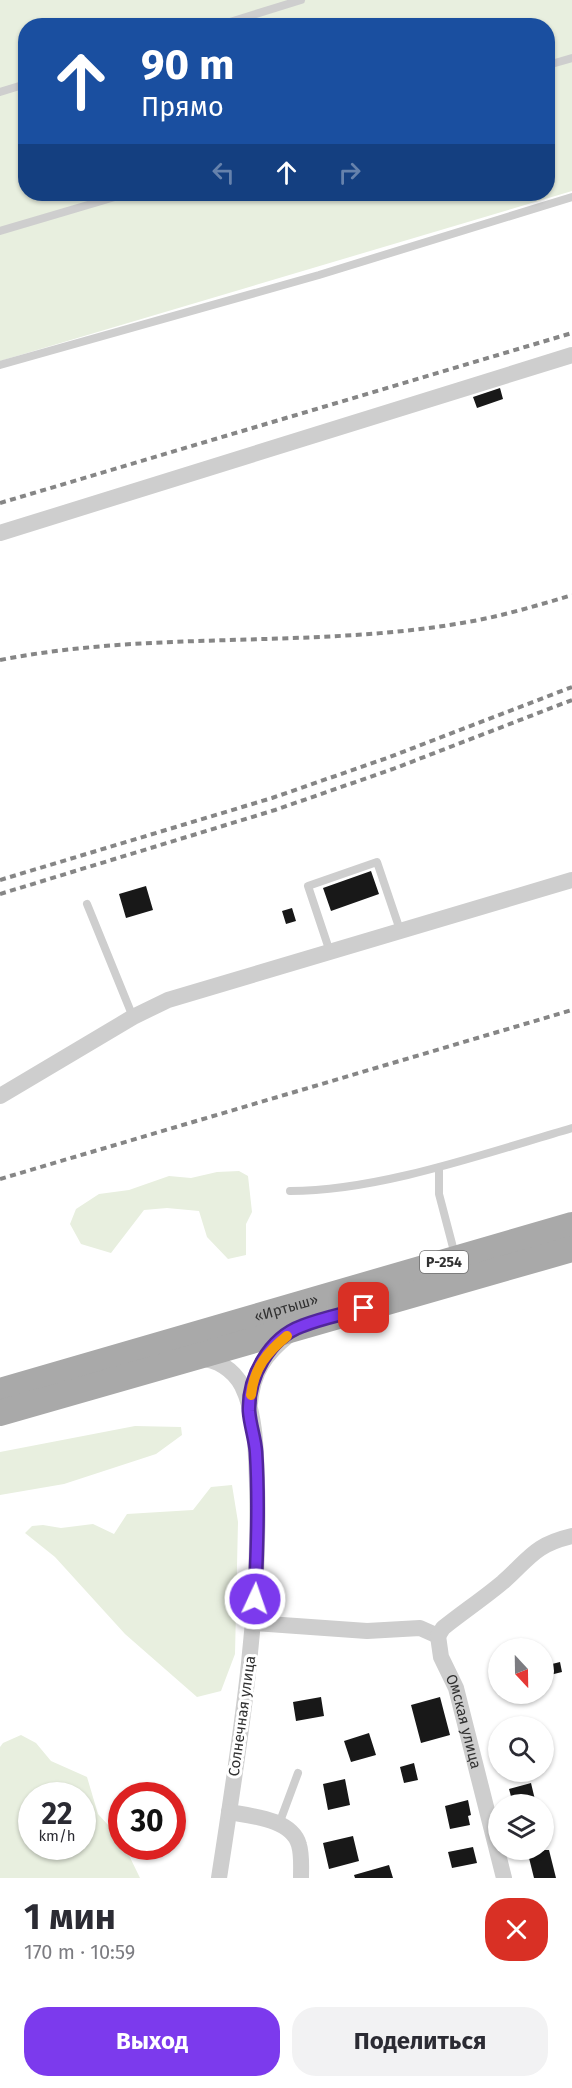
<!DOCTYPE html>
<html lang="ru">
<head>
<meta charset="utf-8">
<style>
	:root { --surface:#fff; --page:#f2f2f3; --text:#2b2b33; --muted:#7c7c81; --accent:#7c3aed }
	body { margin:0; font-family:"Fira Sans",sans-serif; background:var(--page); color:var(--text); height:100vh; display:flex; flex-direction:column; font-size:22px; white-space:nowrap }
	* { box-sizing:border-box; margin:0 }
	p { font-size:20px; color:var(--muted) }
	.icon { flex:none; width:33px; height:33px; fill:none; stroke:currentColor; stroke-width:2; stroke-linecap:round; stroke-linejoin:round }
	.map { position:relative; height:1878px; overflow:hidden }
	.side { display:flex; flex-direction:column; background:var(--surface); flex:1 }
	.side>* { flex:none }
	.top-card { position:absolute; left:18px; top:18px; width:537px; height:183px; border-radius:24px; box-shadow:0 2px 4px #0004; background:#1a4fa0; color:#fff; overflow:hidden }
	.needle { width:39px; rotate:158deg }
	.fabs { position:absolute; left:488px; top:1638px; display:grid; gap:12px }
	.fabs a { display:grid; place-items:center; width:66px; height:66px; border-radius:50%; background:var(--surface); box-shadow:0 2px 4px #0004; font-size:30px }
	.speed { position:absolute; left:18px; top:1782px; display:flex; gap:12px; font-size:30px; font-weight:700; text-align:center }
	.speed>* { display:grid; place-content:center; width:78px; height:78px; border-radius:50%; background:var(--surface); box-shadow:0 2px 4px #0004; line-height:1 }
	.speed small { font-size:15px; font-weight:400 }
	.speed .limit { border:9px solid #d22; background:#fff; color:#111 }
	.pin { position:absolute; display:grid; place-items:center; width:51px; height:51px; color:#fff; margin:-26px; border-radius:12px; box-shadow:0 3px 9px #0006 }
	.me { position:absolute; width:66px; margin:-33px; rotate:3deg; stroke-linejoin:round; filter:drop-shadow(0 0 4px #0008) }
	.turn { display:flex; align-items:center; gap:21px; height:126px; padding:0 24px; font-size:27px }
	.turn .icon { width:78px; height:78px; stroke-width:2.5 }
	.turn b { display:block; font-size:42px; line-height:51px }
	.lanes { display:flex; align-items:center; height:57px; padding:0 24px; background:#0003; justify-content:center; gap:30px; direction:ltr }
	.lanes .off { opacity:.35 }
	.round { display:grid; place-items:center; flex:none; width:63px; height:63px; border-radius:24px; background:var(--page) }
	.head { display:flex; align-items:center; justify-content:space-between; height:102px; padding:0 24px }
	h1 { font-size:36px; font-weight:700; line-height:45px }
	.button { display:flex; gap:12px; margin-top:auto; padding:12px 24px }
	.button a { flex:1; height:69px; border-radius:24px; background:var(--accent); color:#fff; font-size:24px; font-weight:700; line-height:69px; text-align:center }
	.button a+a { background:var(--page); color:var(--text) }
	.map>svg:first-child { display:block }
	.green { fill:#e8efdf; fill-rule:evenodd }
	.building { fill:#181818 }
	.lines { fill:none; stroke-linecap:round; stroke-linejoin:round }
	.lane { stroke:#cecece; stroke-width:8 }
	.street { stroke:#cecece; stroke-width:16 }
	.primary { stroke:#a9a9a9; stroke-width:26 }
	.rail { stroke:#868686; stroke-width:4; stroke-dasharray:6 4.5; stroke-linecap:butt }
	.route-casing { stroke:#51269a; stroke-width:15 }
	.route { stroke:#7c3aed; stroke-width:10 }
	.slow { stroke:#f59e0b; stroke-width:10 }
	.labels { text-anchor:middle; dominant-baseline:central; stroke-width:6; stroke-linejoin:round; paint-order:stroke }
	.shield { fill:#fff; stroke:#6f6f6f; stroke-width:1.5 }
	.shield-label { font-size:14px; font-weight:bold; fill:#313131 }
	.street-label { font-size:15px; fill:#313131; stroke:#fff }
</style>
</head>
<body>
<div class="map">
<svg width="572" height="1878" viewBox="0 0 572 1878">
	<rect width="100%" height="100%" fill="#fff"/>
	<path class="green" d="M0,0H572V191L0,361ZM26,26H548V194H26Z
		M239,1171L248,1176L252,1212L246,1224V1255L228,1259L207,1237L199,1211L167,1208L144,1210L111,1253L81,1244L70,1224L76,1209L99,1194L129,1190L169,1176L191,1178L217,1172Z
		M135,1426L181,1427L182,1435L156,1454L64,1484L0,1495V1452Z
		M232,1485L238,1522L235,1654L221,1691L197,1697L125,1634L55,1557L25,1533L32,1526L43,1525L61,1528L93,1524L114,1534L127,1514L193,1510L211,1487Z
		M21,1735L36,1743L51,1761L87,1777L98,1814L121,1839L122,1846L125,1847L140,1878H0V1747L3,1743ZM32,1796H82V1846H32Z"/>
	<path class="building" d="M500,388L503,399L477,408L473,397Z
		M371,871L379,894L331,911L323,888Z
		M146,886L153,910L126,918L119,894Z
		M292,908L296,921L286,924L282,911Z
		M560,1662L562,1672L550,1675L548,1665Z
		M321,1697L324,1716L296,1721L293,1702Z
		M440,1697L450,1735L421,1743L411,1705Z
		M369,1733L376,1755L351,1762L344,1741Z
		M414,1763L418,1780L404,1783L400,1767Z
		M345,1779L350,1805L328,1810L323,1784Z
		M531,1783L536,1804H513L509,1789Z
		M468,1800L471,1815L468,1816L470,1825L450,1829L445,1806Z
		M353,1836L359,1861L329,1869L323,1843Z
		M473,1847L477,1863L452,1868L448,1852Z
		M527,1850H549L556,1878H534Z
		M389,1865L393,1878H355L354,1875Z"/>
	<g class="lines">
		<path class="lane" d="M217,26L301,0
			M548,65L572,58
			M0,92L26,84
			M0,231L125,194
			M0,365L319,275L572,197
			M87,904L133,1017
			M330,952L308,886L377,862L400,930
			M439,1167V1194L455,1255
			M290,1191C379,1191 486,1153 572,1128
			M279,1824L298,1773"/>
		<g class="street">
			<path d="M0,533L572,355"/>
			<path d="M0,1096L133,1017L168,1000L572,880"/>
			<path d="M198,1359C216,1358 234,1370 242,1386C256,1414 256,1453 257,1484C261,1617 239,1747 219,1878"/>
			<path d="M250,1403C253,1372 264,1355 289,1335"/>
			<path d="M254,1623L367,1631L420,1628L438,1636"/>
			<path id="s1" d="M438,1636L441,1657L456,1688L504,1878"/>
			<path d="M438,1636L443,1628C463,1612 484,1598 503,1582C530,1558 534,1545 572,1536"/>
			<path d="M229,1812C251,1816 292,1819 299,1845C302,1855 301,1867 301,1878"/>
		</g>
		<g class="primary">
			<path id="s2" d="M0,1391L572,1225"/>
			<path d="M0,1413L572,1249"/>
		</g>
		<path class="rail" d="M0,503L572,333
			M0,660C152,630 309,649 462,623C499,617 536,606 572,595
			M0,880L272,798L387,758L572,687
			M0,894L275,810L393,769L572,700
			M0,1179L572,1010"/>
	</g>
	<g class="lines">
		<defs>
			<path id="route" d="M255,1599C257,1550 259,1501 256,1452C255,1438 250,1425 249,1411C248,1377 269,1338 302,1326C322,1318 344,1314 364,1308"/>
		</defs>
		<use href="#route" class="route-casing"/>
		<use href="#route" class="route"/>
		<path class="slow" d="M251,1395C254,1368 267,1352 287,1336"/>
	</g>
	<g class="labels">
		<rect class="shield" x="420" y="1251" width="48" height="22" rx="4.5"/>
		<g class="shield-label">
			<text x="444" y="1262">Р-254</text>
		</g>
		<g class="street-label">
			<text stroke="none"><textPath href="#s2" startOffset="298">«Иртыш»</textPath></text>
			<text transform="translate(242 1716) rotate(-82)">Солнечная улица</text>
			<text stroke="none"><textPath href="#s1" startOffset="90">Омская улица</textPath></text>
		</g>
	</g>
</svg>
<div class="fabs">
<a><svg class="needle" viewBox="-14 -14 28 28"><path d="M0-13l5 13h-10z" fill="#e53935"/><path d="M0 13l5-13h-10z" fill="#7c7c81"/></svg></a>
<a><svg class="icon" aria-label="search" viewBox="0 0 24 24"><circle cx="10" cy="10" r="6"/><path d="M15 15l6 6"/></svg></a>
<a><svg class="icon" aria-label="layers" viewBox="0 0 24 24"><path d="M12 4l9 5-9 5-9-5zM3 14l9 5 9-5"/></svg></a>
</div>
<div class="speed"><div>22<small>km/h</small></div><div class="limit">30</div></div>
<div class="pin" style="left:364px;top:1308px;background:#d93025"><svg class="icon" aria-label="arrive" viewBox="0 0 24 24"><path d="M6 21V4h12l-3 4 3 4H6"/></svg></div>
<svg class="me" style="left:255px;top:1599px" viewBox="-20 -20 40 40"><circle r="17" fill="#7c3aed" stroke="#fff" stroke-width="3"/><path d="M0-11L8 9 0 5-8 9z" fill="#fff"/></svg>
<div class="top-card">
<div class="turn"><svg class="icon" aria-label="ahead" viewBox="0 0 24 24"><path d="M12 20V5M6 11l6-6 6 6"/></svg><div><b>90 m</b>Прямо</div></div>
<div class="lanes"><svg class="icon off" aria-label="left" viewBox="0 0 24 24"><path d="M17 20v-9H6M10 6l-5 5 5 5"/></svg><svg class="icon" aria-label="ahead" viewBox="0 0 24 24"><path d="M12 20V5M6 11l6-6 6 6"/></svg><svg class="icon off" aria-label="right" viewBox="0 0 24 24"><path d="M7 20v-9h11M14 6l5 5-5 5"/></svg></div>
</div>
</div>
<section class="side">
<div class="head"><div><h1>1 мин</h1><p>170 m · 10:59</p></div><a class="round" style="background:#d93025;color:#fff"><svg class="icon" aria-label="close" viewBox="0 0 24 24"><path d="M6 6l12 12M18 6L6 18"/></svg></a></div>
<div class="button"><a>Выход</a><a>Поделиться</a></div>
</section>
</body>
</html>
